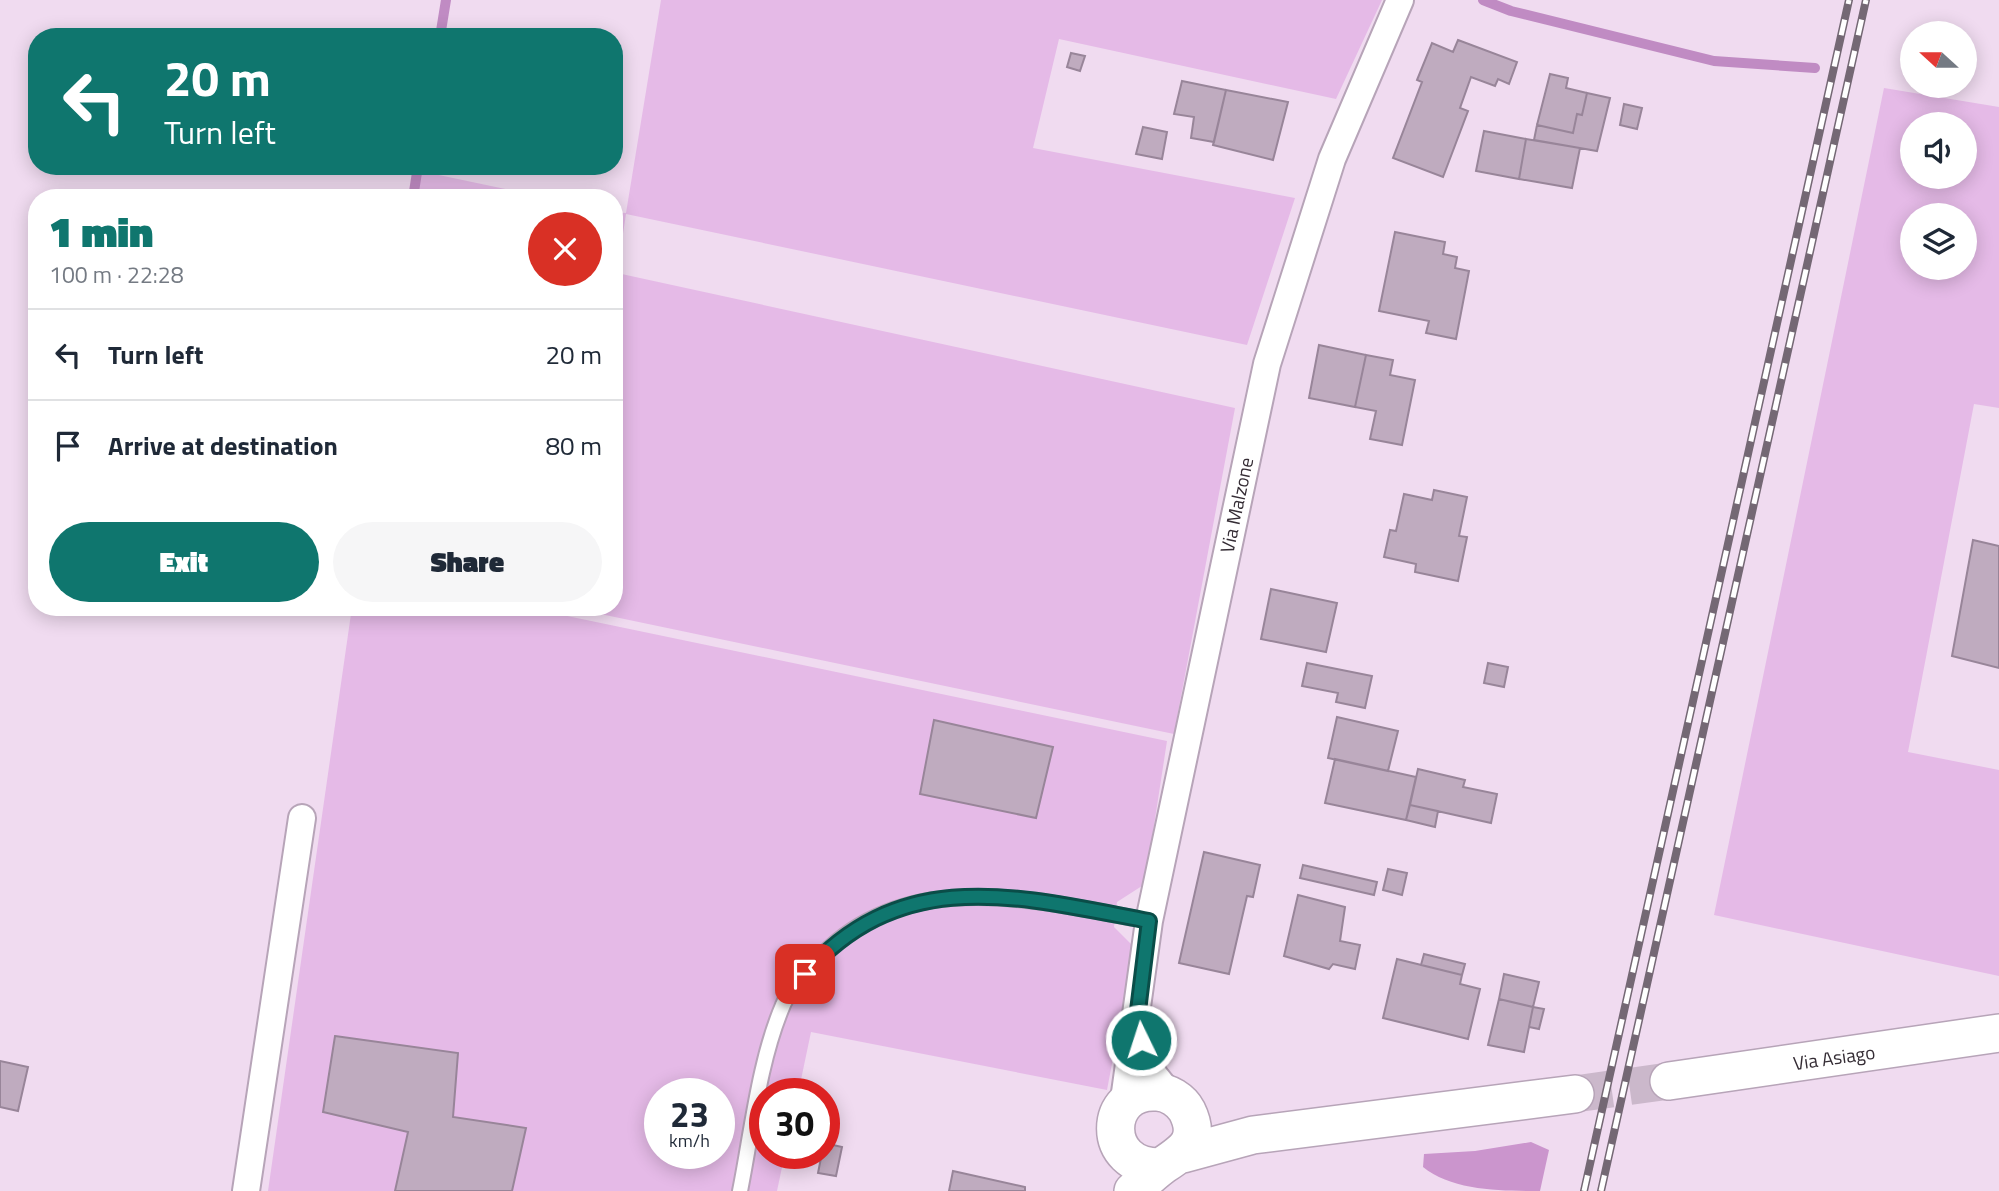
<!DOCTYPE html>
<html lang="en">
<head>
<meta charset="utf-8">
<style>
	:root { --surface:#fff; --page:#f6f6f7; --text:#1f2937; --muted:#747a83; --line:#e0e1e3; --accent:#0f766e }
	body { margin:0; font-family:"Titillium Web",sans-serif; background:var(--page); color:var(--text); height:100vh; display:flex; flex-direction:column; font-size:26px; white-space:nowrap }
	* { box-sizing:border-box; margin:0 }
	p { font-size:23px; color:var(--muted) }
	.icon { flex:none; width:38px; height:38px; fill:none; stroke:currentColor; stroke-width:2; stroke-linecap:round; stroke-linejoin:round }
	.map { position:relative; flex:1; overflow:hidden }
	.drawer { position:absolute; left:28px; top:189px; width:595px; height:427px; display:flex; flex-direction:column; background:var(--surface); border-radius:28px; box-shadow:0 4px 18px #0003 }
	.drawer>* { flex:none }
	.hud { position:absolute; left:28px; top:28px; width:595px; height:147px; border-radius:28px; box-shadow:0 4px 18px #0003; background:#0f766e; color:#fff; overflow:hidden }
	.needle { width:46px; rotate:291deg }
	.controls { position:absolute; left:1900px; top:21px; display:grid; gap:14px }
	.controls a { display:grid; place-items:center; width:77px; height:77px; border-radius:50%; background:var(--surface); box-shadow:0 4px 18px #0003; font-size:35px }
	.speed { position:absolute; left:644px; top:1078px; display:flex; gap:14px; font-size:35px; font-weight:700; text-align:center }
	.speed>* { display:grid; place-content:center; width:91px; height:91px; border-radius:50%; background:var(--surface); box-shadow:0 4px 18px #0003; line-height:1 }
	.speed small { font-size:18px; font-weight:400 }
	.speed .limit { border:10px solid #d22; background:#fff; color:#111 }
	.pin { position:absolute; display:grid; place-items:center; width:60px; height:60px; color:#fff; margin:-30px; border-radius:14px; box-shadow:0 4px 10px #0006 }
	.me { position:absolute; width:77px; margin:-38px; rotate:356deg; stroke-linejoin:round; filter:drop-shadow(0 0 5px #0008) }
	.turn { display:flex; align-items:center; gap:24px; height:147px; padding:0 21px; font-size:32px }
	.turn .icon { width:91px; height:91px; stroke-width:2.5 }
	.turn b { display:block; font-size:49px; line-height:60px }
	.round { display:grid; place-items:center; flex:none; width:74px; height:74px; border-radius:37px; background:var(--page) }
	.headline { display:flex; align-items:center; justify-content:space-between; height:119px; padding:0 21px }
	h1 { font-size:42px; font-weight:800; line-height:52px; color:var(--accent) }
	.button { display:flex; gap:14px; margin-top:auto; padding:14px 21px }
	.button a { flex:1; height:80px; border-radius:42px; background:var(--accent); color:#fff; font-size:28px; font-weight:800; line-height:80px; text-align:center }
	.button a+a { background:var(--page); color:var(--text) }
	ul { padding:0; list-style:none }
	li { display:flex; align-items:center; gap:21px; height:91px; padding:0 21px; border-top:2px solid var(--line) }
	li div { flex:1 }
	li b { display:block; font-size:26px }
	li em { font-style:normal }
	.map>svg:first-child { display:block }
	.green { fill:#e5bae7; fill-rule:evenodd }
	.forest { fill:#cb95cd }
	.lines { fill:none; stroke-linecap:round; stroke-linejoin:round }
	.stream { stroke:#c08bc3; stroke-width:10 }
	.building { fill:#bfabbf; stroke:#988599; stroke-width:2 }
	.secondary-tunnel { stroke:#cbb8cb; stroke-width:37; stroke-dasharray:37 18; stroke-linecap:butt }
	.lane-casing { stroke:#b7a4b8; stroke-width:18 }
	.street-casing { stroke:#b7a4b8; stroke-width:30 }
	.secondary-casing { stroke:#b7a4b8; stroke-width:40 }
	.lane { stroke:#fff; stroke-width:14 }
	.street { stroke:#fff; stroke-width:26 }
	.secondary { stroke:#fff; stroke-width:37 }
	.rail-casing { stroke:#746874; stroke-width:8 }
	.rail { stroke:#fff; stroke-width:5; stroke-dasharray:16; stroke-linecap:butt }
	.route-casing { stroke:#0a4d48; stroke-width:18 }
	.route { stroke:#0f766e; stroke-width:12 }
	.labels { text-anchor:middle; dominant-baseline:central; stroke-width:5; stroke-linejoin:round; paint-order:stroke }
	.street-label { font-size:19px; fill:#352d35; stroke:#fff }
</style>
</head>
<body>
<div class="map">
<svg width="1999" height="1191" viewBox="0 0 1999 1191">
	<rect width="100%" height="100%" fill="#f0dbf0"/>
	<path class="green" d="M661,0H1382L1336,99L1059,39L1033,148L1295,198L1247,345L626,214L617,273L1235,408L1174,734L567,607H614V212L626,213Z
		M1884,88L1999,107V408L1974,404L1908,752L1999,770V976L1714,915ZM1913,124H1965V177H1913ZM1913,215H1965V268H1913Z
		M415,170L548,198H410Z
		M352,607H524L1167,741L1145,884L1117,902L1114,927L1134,947L1107,1090L811,1032L798,1094H765V1153H785L777,1191H268ZM660,1094H719V1153H660Z"/>
	<path class="forest" d="M1531,1142L1549,1150L1540,1191C1502,1191 1452,1191 1423,1167L1424,1154L1475,1151Z"/>
	<g class="lines">
		<path class="stream" d="M1483,0L1511,11L1714,61L1815,68
			M440,37L446,0
			M413,198L418,166"/>
	</g>
	<path class="building" d="M1458,40L1517,62L1509,84L1498,79L1495,86L1471,77L1460,108L1468,111L1443,177L1393,158L1422,82L1417,80L1432,43L1453,52Z
		M1071,53L1085,56L1080,71L1067,67Z
		M1550,74L1568,78L1566,88L1587,93L1582,115L1577,114L1573,133L1537,125Z
		M1182,81L1226,90L1214,142L1191,138L1194,117L1174,114Z
		M1226,90L1288,102L1273,160L1213,145Z
		M1587,93L1610,98L1597,151L1534,140L1537,125L1573,133L1577,114L1582,115Z
		M1624,104L1642,108L1637,129L1620,125Z
		M1143,127L1167,132L1162,159L1136,154Z
		M1484,131L1526,139L1519,179L1476,171Z
		M1526,139L1580,148L1572,188L1519,179Z
		M1395,232L1445,242L1443,254L1457,257L1455,268L1469,271L1456,339L1426,333L1429,321L1379,311Z
		M1319,345L1366,355L1355,407L1309,398Z
		M1366,355L1393,360L1390,375L1415,380L1402,445L1370,439L1376,411L1355,407Z
		M1434,490L1467,497L1459,536L1467,537L1458,581L1415,572L1416,564L1384,557L1390,530L1396,531L1404,494L1432,500Z
		M1973,540L1999,546V668L1952,656Z
		M1271,589L1337,603L1326,652L1261,639Z
		M1307,663L1372,676L1365,708L1336,702L1338,693L1302,686Z
		M1488,663L1508,667L1504,687L1484,683Z
		M1337,717L1398,731L1388,771L1328,758Z
		M934,720L1053,747L1036,818L920,794Z
		M1335,759L1416,777L1406,820L1325,803Z
		M1418,769L1465,780L1463,787L1497,794L1491,823L1410,805Z
		M1410,805L1438,811L1435,827L1406,820Z
		M1204,852L1260,865L1253,897L1247,896L1229,974L1179,963Z
		M1303,865L1377,882L1374,895L1300,878Z
		M1388,869L1407,873L1402,895L1383,890Z
		M1298,895L1345,907L1340,941L1360,945L1355,969L1333,964L1329,969L1284,956Z
		M1424,954L1465,964L1462,975L1421,965Z
		M1397,959L1462,975L1460,984L1480,989L1468,1039L1383,1018Z
		M1504,974L1539,982L1533,1007L1499,999Z
		M1499,999L1533,1007L1524,1052L1488,1045Z
		M1533,1007L1544,1009L1539,1029L1529,1027Z
		M335,1036L458,1053L453,1117L526,1128L512,1191H395L408,1132L323,1112Z
		M0,1061L28,1067L18,1111L0,1107Z
		M824,1143L842,1147L836,1176L818,1173Z
		M953,1171L1025,1187V1191H949Z"/>
	<g class="lines">
		<path class="secondary-tunnel" d="M1575,1094L1669,1081"/>
		<defs>
			<path id="lane" d="M740,1191C752,1131 759,1061 783,1005C789,990 804,976 815,963C902,864 1036,900 1149,921"/>
			<path id="street" d="M1136,1028L1154,1075L1171,1096
				M1123,1107L1149,921L1267,364L1332,159L1400,0
				M246,1191L302,818"/>
			<path id="secondary" d="M1669,1081L1999,1033
				M1183,1154L1253,1135L1575,1094
				M1133,1191C1143,1183 1152,1173 1162,1166C1183,1152 1202,1141 1187,1111C1181,1100 1168,1092 1156,1092C1103,1089 1100,1168 1160,1167"/>
		</defs>
		<use href="#lane" class="lane-casing"/>
		<use href="#street" class="street-casing"/>
		<use href="#secondary" class="secondary-casing"/>
		<use href="#lane" class="lane"/>
		<use href="#street" class="street"/>
		<use href="#secondary" class="secondary"/>
		<defs>
			<path id="rail" d="M1584,1191L1849,0
				M1601,1191L1866,0"/>
		</defs>
		<use href="#rail" class="rail-casing"/>
		<use href="#rail" class="rail"/>
	</g>
	<g class="lines">
		<defs>
			<path id="route" d="M805,974C903,863 1021,897 1149,921L1136,1027L1141,1040"/>
		</defs>
		<use href="#route" class="route-casing"/>
		<use href="#route" class="route"/>
	</g>
	<g class="labels">
		<g class="street-label">
			<text transform="translate(1236 505) rotate(-78)">Via Malzone</text>
			<text transform="translate(1834 1057) rotate(-8)">Via Asiago</text>
		</g>
	</g>
</svg>
<div class="controls">
<a><svg class="needle" viewBox="-14 -14 28 28"><path d="M0-13l5 13h-10z" fill="#e53935"/><path d="M0 13l5-13h-10z" fill="#747a83"/></svg></a>
<a><svg class="icon" aria-label="sound" viewBox="0 0 24 24"><path d="M4 9h4l5-4v14l-5-4H4zM17 9q2 3 0 6"/></svg></a>
<a><svg class="icon" aria-label="layers" viewBox="0 0 24 24"><path d="M12 4l9 5-9 5-9-5zM3 14l9 5 9-5"/></svg></a>
</div>
<div class="speed"><div>23<small>km/h</small></div><div class="limit">30</div></div>
<div class="pin" style="left:805px;top:974px;background:#d93025"><svg class="icon" aria-label="arrive" viewBox="0 0 24 24"><path d="M6 21V4h12l-3 4 3 4H6"/></svg></div>
<svg class="me" style="left:1141px;top:1040px" viewBox="-20 -20 40 40"><circle r="17" fill="#0f766e" stroke="#fff" stroke-width="3"/><path d="M0-11L8 9 0 5-8 9z" fill="#fff"/></svg>
<div class="hud">
<div class="turn"><svg class="icon" aria-label="left" viewBox="0 0 24 24"><path d="M17 20v-9H6M10 6l-5 5 5 5"/></svg><div><b>20 m</b>Turn left</div></div>
</div>
<section class="drawer">
<div class="headline"><div><h1>1 min</h1><p>100 m · 22:28</p></div><a class="round" style="background:#d93025;color:#fff"><svg class="icon" aria-label="close" viewBox="0 0 24 24"><path d="M6 6l12 12M18 6L6 18"/></svg></a></div>
<ul>
<li><svg class="icon" aria-label="left" viewBox="0 0 24 24"><path d="M17 20v-9H6M10 6l-5 5 5 5"/></svg><div><b>Turn left</b></div><em>20 m</em></li>
<li><svg class="icon" aria-label="arrive" viewBox="0 0 24 24"><path d="M6 21V4h12l-3 4 3 4H6"/></svg><div><b>Arrive at destination</b></div><em>80 m</em></li>
</ul>
<div class="button"><a>Exit</a><a>Share</a></div>
</section>
</div>
</body>
</html>
